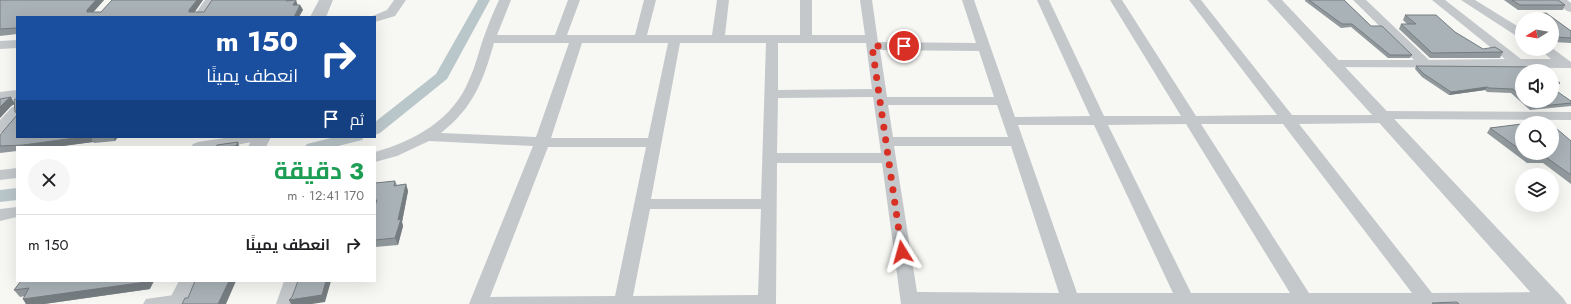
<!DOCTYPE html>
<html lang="ar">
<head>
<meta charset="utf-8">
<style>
	:root { --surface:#fff; --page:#f6f6f6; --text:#202124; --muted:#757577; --line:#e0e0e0 }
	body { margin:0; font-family:Jost,Cairo,sans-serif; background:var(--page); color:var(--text); direction:rtl; height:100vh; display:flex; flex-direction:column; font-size:15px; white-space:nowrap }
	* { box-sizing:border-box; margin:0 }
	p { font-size:13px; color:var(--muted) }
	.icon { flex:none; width:22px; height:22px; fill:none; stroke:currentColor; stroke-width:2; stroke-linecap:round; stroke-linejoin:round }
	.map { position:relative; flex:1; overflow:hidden; direction:ltr }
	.panel { position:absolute; left:16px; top:146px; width:360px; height:136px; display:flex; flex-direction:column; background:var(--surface); border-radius:0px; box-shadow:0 4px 16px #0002; direction:rtl }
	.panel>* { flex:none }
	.top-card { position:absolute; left:16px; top:16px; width:360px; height:122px; border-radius:0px; box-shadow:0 4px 16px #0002; direction:rtl; background:#1a4fa0; color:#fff; overflow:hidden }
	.needle { width:26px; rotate:259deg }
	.controls { position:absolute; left:1515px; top:12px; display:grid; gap:8px }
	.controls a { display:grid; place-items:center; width:44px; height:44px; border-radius:50%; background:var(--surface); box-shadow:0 4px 16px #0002; font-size:20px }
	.pin { position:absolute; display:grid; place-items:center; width:34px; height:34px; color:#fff; margin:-17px; border:2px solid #fff; border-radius:50%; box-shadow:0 1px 4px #0007 }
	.me { position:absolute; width:44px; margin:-22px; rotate:352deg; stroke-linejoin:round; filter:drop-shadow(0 0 3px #0008) }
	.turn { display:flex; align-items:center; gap:14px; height:84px; padding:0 12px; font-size:18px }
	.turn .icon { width:52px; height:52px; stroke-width:2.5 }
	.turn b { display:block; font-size:28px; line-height:34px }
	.then { display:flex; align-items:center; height:38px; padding:0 12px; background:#0003; gap:8px; font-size:15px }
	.round { display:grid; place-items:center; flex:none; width:42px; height:42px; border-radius:21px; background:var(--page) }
	.overview { display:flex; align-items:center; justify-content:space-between; height:68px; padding:0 12px }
	h1 { font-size:24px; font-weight:700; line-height:30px; color:#1e9e55 }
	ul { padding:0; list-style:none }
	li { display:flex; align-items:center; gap:12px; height:60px; padding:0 12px; border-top:1px solid var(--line) }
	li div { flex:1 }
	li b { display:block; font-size:15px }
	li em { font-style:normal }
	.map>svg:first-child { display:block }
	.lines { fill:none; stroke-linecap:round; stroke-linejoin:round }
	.canal { fill:#bac7ca; fill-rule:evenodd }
	.minor { fill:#c4c8cb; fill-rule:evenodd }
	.tertiary { fill:#c4c8cb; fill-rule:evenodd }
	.wall { fill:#91999d }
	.shaded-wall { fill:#767d80 }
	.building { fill:#a9b2b7; stroke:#767d80 }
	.route { stroke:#d93025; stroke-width:7; stroke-dasharray:0 12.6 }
</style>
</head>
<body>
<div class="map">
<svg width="1571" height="304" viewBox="0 0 1571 304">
	<rect width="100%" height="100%" fill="#f7f7f4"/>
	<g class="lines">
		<path class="canal" d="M478,0H490L447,79L380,133L375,135V122L436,74Z
			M335,137H364L362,140L334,147H305L307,144Z
			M17,188V200L0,202V190Z"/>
		<path class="minor" d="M205,0H217L205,17H193Z
			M394,0H406L395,16L375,22V17H370L387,10Z
			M499,0H511L497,35H555L568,0H580L567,35H635L644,0H656L647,35H712L717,0H729L725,35H800V0H812V35H865L860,0H872L878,42L976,43L962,0H974L1015,117L1090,116L1037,0H1049L1104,116H1181L1110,0H1122L1196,116L1277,115L1189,0H1201L1292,115H1375L1377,112L1382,111L1571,112V120L1391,119L1389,122L1384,123L1299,124L1432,293L1551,292L1557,294L1560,299L1557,304H901L882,163H777L776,304H469L533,146L429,141L397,156L375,162V152C414,141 453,120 469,80C476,66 479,49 485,34C489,22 494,11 499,0ZM494,43H569L536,137L441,133C474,107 483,81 494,43ZM582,43H668L648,138H551ZM680,43H766L761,199H651ZM778,43H866L872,89L778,90ZM880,50L979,51L994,97H887ZM873,97L881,153H777L778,98ZM888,105H997L1008,137H893ZM1186,124L1290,293H1191L1108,125ZM1201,124H1283L1412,293H1309ZM1018,125H1094L1173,293H1077ZM894,146H1011L1059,293L917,292ZM548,147H646L615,296L490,297ZM650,209H761L758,295L633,296Z
			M1353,0H1366L1429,60L1505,59L1432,0H1445L1521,59H1551L1539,49L1552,48L1571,62V68L1328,67L1326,64L1328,61L1333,60H1414Z
			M1461,0H1475L1522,29V38L1518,37Z
			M1553,0H1567L1571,3V12L1567,11Z
			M17,40V48L0,49V41Z
			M17,90V98L0,100V92Z
			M17,106V119L5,132L0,133V120L12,107Z
			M231,137H265L263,140L258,141L225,147H191L193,144L198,142Z
			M17,168V178L0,180V170Z
			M17,207V217L0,221V209Z
			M284,281H302L294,304H276Z
			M181,294L187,296L190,301L188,304H143L146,299Z"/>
		<path class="tertiary" d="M319,0H333L326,17H310Z
			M1267,0H1282L1563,298L1567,304H1541L1374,117Z
			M253,137H271L266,147H248Z
			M179,281H201L191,304H167Z"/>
	</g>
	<path class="wall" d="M0,0H104L93,12H101L112,0H203L194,12H204L212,0H292V1L297,5H300L303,10L17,17V34L0,36Z
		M1305,0H1344L1371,26L1412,55L1410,58H1388L1351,27L1341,28L1305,1Z
		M1504,0H1558L1565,5L1563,10H1518Z
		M1546,13L1571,31V43L1553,42L1552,41V19H1526L1528,15Z
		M1405,15L1455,32L1483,49L1503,52L1500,58H1430L1399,29L1401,24H1407L1403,20Z
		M1416,66L1522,71V101H1571V106L1530,110L1511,93L1487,92L1485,90L1449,95L1422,77L1415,69Z
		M1552,76L1560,83L1557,87H1552Z
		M0,99L14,102L17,99V137H118L115,141L94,143L93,142L55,147H17V151L0,153V135L17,115L15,112L14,104L11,106L0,118Z
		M1522,124V153H1552L1571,141V184L1543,163H1527L1487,133L1490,128Z
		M395,181L397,185L406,184L408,191L402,222L403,226L398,245L375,247V183Z
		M21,281L150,289L44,304H26L23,299L25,296L20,297L14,290Z"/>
	<path class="shaded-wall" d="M96,0H104L90,16L87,12V10Z
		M197,0H203L192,16L189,12V10Z
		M296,0L298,6L293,5Z
		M300,5L303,10L299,17H294Z
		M1487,87L1485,90L1449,95L1451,92Z
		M11,97L15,104L11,106L0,118V107L7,100Z
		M82,137H92H91L93,142L55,147H24L23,145Z
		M113,137H118L115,141Z
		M238,142L239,146V147H231Z
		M406,184L408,191L402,222L403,226L398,245L395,238L398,220Z
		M146,281H154L150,289L44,304H26L23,299Z
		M229,281H236L226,304H218Z
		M326,281H331L325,302L312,304H291L289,300Z"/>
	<path class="building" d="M0,0H96L87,10V12H101L112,0H197L189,10V12H204L212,0H287L286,1L296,0L293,5H300L294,17H17V28L0,29Z
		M1309,0H1344L1371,26H1382L1412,55H1390L1352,24H1342Z
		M1512,0H1558L1565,5H1520Z
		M1546,13L1571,31V38L1556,37L1552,34V19H1533L1528,15Z
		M1405,15H1436L1455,32L1483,49L1495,47L1503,52L1432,53L1401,24H1416Z
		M1416,66L1541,67L1546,71H1522V98L1513,89L1489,88L1487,87L1451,92L1424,74Z
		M1552,76L1560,83L1552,84Z
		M1552,88L1571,101V103L1532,107L1526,101H1552Z
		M11,97L7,100L0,107V99Z
		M14,99H17V112H15Z
		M17,115V137H82L23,145L0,146V135Z
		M1522,124V151L1490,128Z
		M1552,129H1557L1571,141V175L1547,158H1531L1524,153H1552Z
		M238,142L236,146L216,147L217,145Z
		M395,181L394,186L406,184L398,220L401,219L395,238L375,240V206L377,200H375V183Z
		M21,281H146V282L23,299L29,288L14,290Z
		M195,281H229L218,304H182L185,298H188Z
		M298,281H326L322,295L289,300L292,297Z
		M1457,302L1459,304H1433L1432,303Z"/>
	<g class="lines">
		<path class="route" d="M902,252L872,46H904"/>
	</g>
</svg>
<div class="controls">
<a><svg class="needle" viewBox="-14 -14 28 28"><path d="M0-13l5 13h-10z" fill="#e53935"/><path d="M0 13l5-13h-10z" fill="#757577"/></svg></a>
<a><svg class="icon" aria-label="sound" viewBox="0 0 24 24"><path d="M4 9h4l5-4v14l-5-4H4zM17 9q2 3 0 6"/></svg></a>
<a><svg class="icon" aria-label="search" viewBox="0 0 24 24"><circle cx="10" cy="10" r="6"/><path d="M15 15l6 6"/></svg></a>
<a><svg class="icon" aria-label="layers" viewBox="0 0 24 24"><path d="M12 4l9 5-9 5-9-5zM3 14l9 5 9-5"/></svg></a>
</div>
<div class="pin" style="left:904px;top:46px;background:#d93025"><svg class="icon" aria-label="arrive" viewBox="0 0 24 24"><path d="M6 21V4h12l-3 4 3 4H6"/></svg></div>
<svg class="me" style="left:902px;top:252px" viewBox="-20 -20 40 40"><path d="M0-17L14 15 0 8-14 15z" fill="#d93025" stroke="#fff" stroke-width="4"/></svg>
<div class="top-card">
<div class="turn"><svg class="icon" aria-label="right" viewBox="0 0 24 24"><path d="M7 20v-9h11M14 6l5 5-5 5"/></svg><div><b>150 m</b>انعطف يمينًا</div></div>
<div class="then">ثم<svg class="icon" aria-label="arrive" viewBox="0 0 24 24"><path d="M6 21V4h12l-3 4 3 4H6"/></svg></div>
</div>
<section class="panel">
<div class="overview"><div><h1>3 دقيقة</h1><p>170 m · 12:41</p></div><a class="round"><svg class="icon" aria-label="close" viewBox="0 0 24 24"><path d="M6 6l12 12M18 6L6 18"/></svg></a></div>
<ul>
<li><svg class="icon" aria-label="right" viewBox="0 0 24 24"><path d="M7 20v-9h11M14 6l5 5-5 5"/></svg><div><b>انعطف يمينًا</b></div><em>150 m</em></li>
</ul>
</section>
</div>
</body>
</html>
